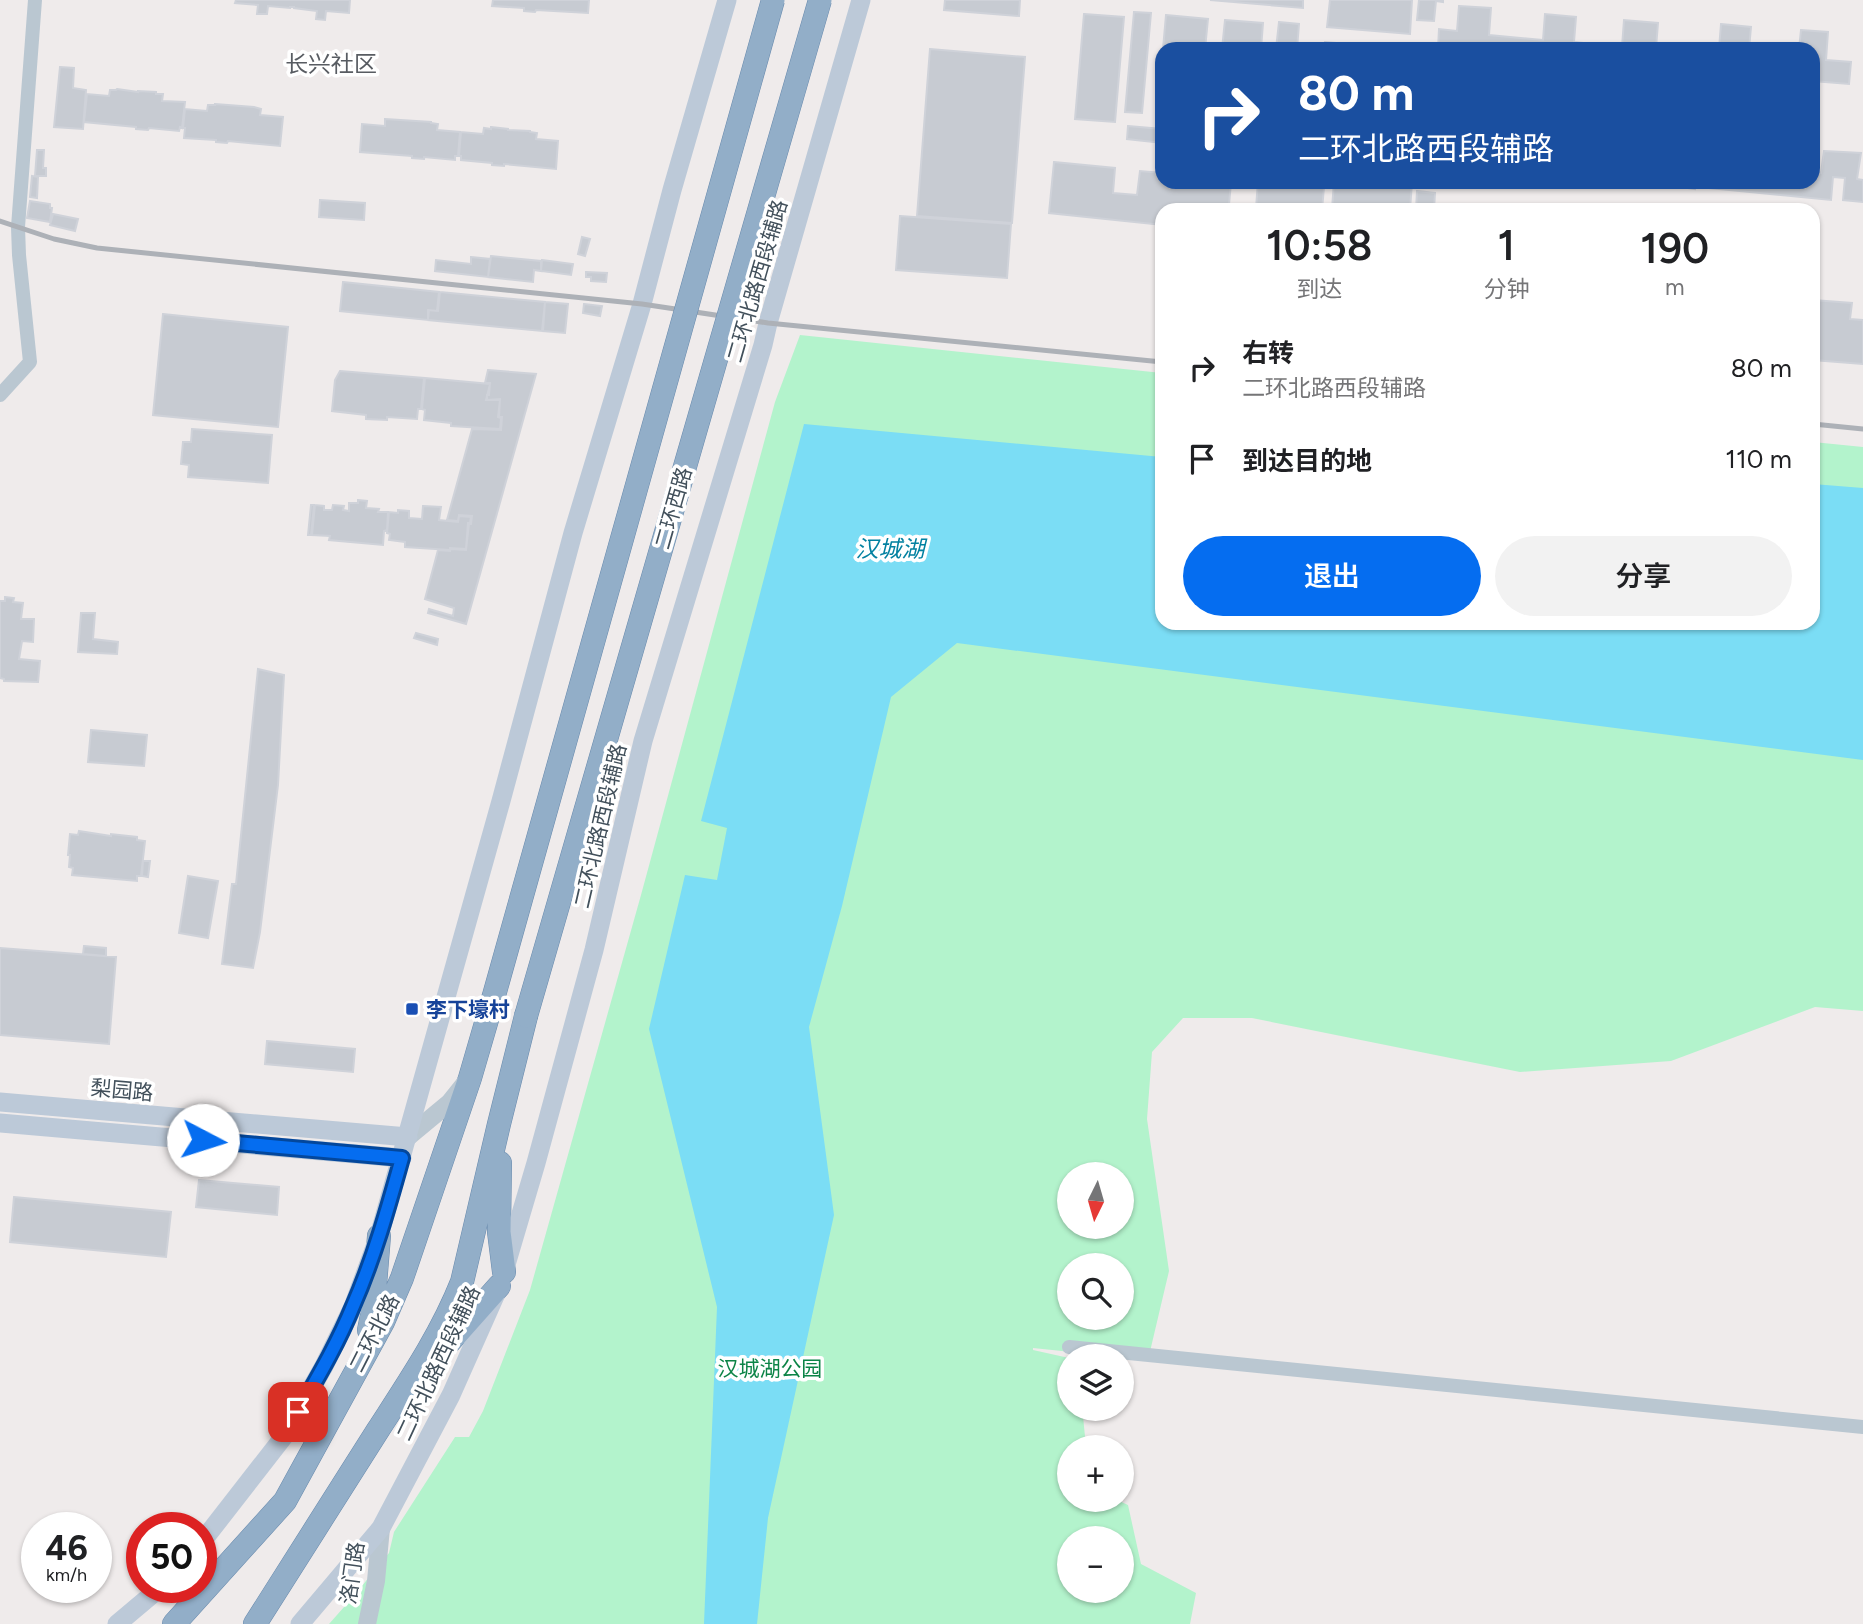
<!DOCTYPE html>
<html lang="zh">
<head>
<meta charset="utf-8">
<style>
	:root { --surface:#fff; --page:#f2f2f2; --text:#202124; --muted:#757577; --accent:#056df0 }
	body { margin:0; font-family:Figtree,"Noto Sans SC",sans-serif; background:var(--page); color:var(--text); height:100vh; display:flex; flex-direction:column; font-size:26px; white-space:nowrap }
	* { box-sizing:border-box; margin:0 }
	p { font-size:23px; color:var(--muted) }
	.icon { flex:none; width:38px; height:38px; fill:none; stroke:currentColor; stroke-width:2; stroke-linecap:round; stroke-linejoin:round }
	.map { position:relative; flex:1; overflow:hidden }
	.panel { position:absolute; left:1155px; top:203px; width:665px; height:427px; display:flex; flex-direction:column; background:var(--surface); border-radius:21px; box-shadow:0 2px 5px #0004 }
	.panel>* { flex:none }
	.guide { position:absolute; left:1155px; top:42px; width:665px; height:147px; border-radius:21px; box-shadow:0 2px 5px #0004; background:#1a4fa0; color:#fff; overflow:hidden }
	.needle { width:46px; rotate:185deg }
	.fabs { position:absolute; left:1057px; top:1162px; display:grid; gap:14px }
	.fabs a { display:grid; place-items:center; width:77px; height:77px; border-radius:50%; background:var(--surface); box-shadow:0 2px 5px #0004; font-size:35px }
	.speed { position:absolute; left:21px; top:1512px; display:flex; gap:14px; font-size:35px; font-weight:700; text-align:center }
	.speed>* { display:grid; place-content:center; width:91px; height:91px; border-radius:50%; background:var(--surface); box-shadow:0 2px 5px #0004; line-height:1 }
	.speed small { font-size:18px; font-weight:400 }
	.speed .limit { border:10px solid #d22; background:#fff; color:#111 }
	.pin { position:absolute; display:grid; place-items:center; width:60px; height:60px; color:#fff; margin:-30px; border-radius:14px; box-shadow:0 4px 10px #0006 }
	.me { position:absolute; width:77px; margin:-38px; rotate:95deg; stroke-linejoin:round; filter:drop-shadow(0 0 5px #0008) }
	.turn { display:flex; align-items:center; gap:24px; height:147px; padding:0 28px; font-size:32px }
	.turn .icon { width:91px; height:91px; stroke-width:2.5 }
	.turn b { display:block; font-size:49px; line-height:60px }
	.eta { display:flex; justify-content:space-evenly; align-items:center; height:119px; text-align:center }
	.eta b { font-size:42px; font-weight:600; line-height:49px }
	.primary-button { display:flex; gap:14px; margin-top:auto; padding:14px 28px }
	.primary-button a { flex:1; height:80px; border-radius:42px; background:var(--accent); color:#fff; font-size:28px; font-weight:600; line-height:80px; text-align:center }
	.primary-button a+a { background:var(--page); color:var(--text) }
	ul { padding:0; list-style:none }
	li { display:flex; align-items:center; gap:21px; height:91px; padding:0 28px }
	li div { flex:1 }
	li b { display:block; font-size:26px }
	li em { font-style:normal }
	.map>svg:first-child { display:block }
	.green { fill:#b3f3cc; fill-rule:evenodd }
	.water { fill:#7bddf5 }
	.building { fill:#c7cbd2; stroke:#cfd2d9; stroke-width:2 }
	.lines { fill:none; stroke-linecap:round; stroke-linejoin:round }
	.trunk-casing { stroke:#688aad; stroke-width:24 }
	.minor { stroke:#bac7d1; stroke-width:14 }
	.tertiary { stroke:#bac7d1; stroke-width:18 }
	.secondary { stroke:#bcc9d8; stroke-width:19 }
	.trunk { stroke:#92aec8; stroke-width:23 }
	.rail { stroke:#adb1b7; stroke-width:5 }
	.trunk-bridge-casing { stroke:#688aad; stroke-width:24; stroke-linecap:butt }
	.trunk-bridge { stroke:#92aec8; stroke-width:23 }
	.route-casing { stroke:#03479c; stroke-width:18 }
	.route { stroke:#056df0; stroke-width:12 }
	.transit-dot { fill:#1a4fb4; stroke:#fff; stroke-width:2.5 }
	.labels { text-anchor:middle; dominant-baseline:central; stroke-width:7; stroke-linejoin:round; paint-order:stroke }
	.street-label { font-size:21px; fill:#42505b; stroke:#fff }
	.transit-label { font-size:21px; font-weight:bold; fill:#164399; stroke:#fff; text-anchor:start }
	.park-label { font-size:21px; fill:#0c8447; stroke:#fff }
	.neighbourhood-label { font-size:23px; fill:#585c62; stroke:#fff }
	.water-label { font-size:23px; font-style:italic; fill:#0281a1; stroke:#fff }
</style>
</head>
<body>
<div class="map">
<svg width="1863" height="1624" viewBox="0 0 1863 1624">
	<rect width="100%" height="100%" fill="#efebeb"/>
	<path class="green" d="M800,335L1162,373V623H1813V442L1863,447V1011L1815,1007L1671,1061L1520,1072L1252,1018H1183L1152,1052L1147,1119L1169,1271L1148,1360L1033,1348V1350L1069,1358V1409H1085L1083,1416L1086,1447H1069V1500H1117L1128,1505L1141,1564L1196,1593L1190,1624H329L352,1598L389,1553L394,1532L455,1437H469L483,1411L530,1290L641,895L775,402ZM1069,1174H1122V1227H1069ZM1069,1265H1122V1318H1069ZM1069,1538H1122V1591H1069Z"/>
	<path class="water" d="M804,424L1162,457V623H1813V484L1863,488V760L957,643L891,697L842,906L809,1027L834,1215L768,1518L757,1624H704L717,1307L649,1029L685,875L717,880L727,828L701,821Z"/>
	<path class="building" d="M236,0H350L349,13L326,11L325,20L316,19L317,11L294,8V7H290V8L268,6L267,14H257L258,5L235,3Z
		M493,0H589L588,13L536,10L535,12L524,11V8L492,6Z
		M945,0H1020L1019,16L944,10Z
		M1210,0H1303V8Z
		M1330,0H1412L1410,34L1327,27Z
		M1419,0H1443V2L1436,1L1434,21L1417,20Z
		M1459,6L1491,8L1489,35L1543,40L1545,14L1576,17L1574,42L1622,47L1624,20L1658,23L1656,48L1666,49H1438L1439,29L1457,31Z
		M1134,12L1151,13L1142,113L1125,112Z
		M1084,14L1124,17L1115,122L1075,119Z
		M1166,15L1208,19L1205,49H1163Z
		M1225,20L1263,23L1261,49H1222Z
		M1279,22L1299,24L1297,49H1276Z
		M1721,24L1751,27L1749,49H1719Z
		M1801,30L1828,32L1826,60L1851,62L1849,84L1813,81V49H1799Z
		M1325,42L1406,49H1324Z
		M930,49L1025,57L1012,223L917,216Z
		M1162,58V112H1157Z
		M60,67L74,68L73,88L86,90L83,129L54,127Z
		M117,89L138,92V91L156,92V94H163L162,101L185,102L182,128L180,127L179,131L149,128L148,130L136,129V127L84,122L87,94L109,96L110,90H116Z
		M215,104L254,107L261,109L260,115L283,117L280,146L228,141L227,143L216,142V140L184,138L185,128H183L185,109L207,111L208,105H215Z
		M385,119L431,122V123L438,124L437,130L460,132L458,156H455V160L424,157V159L412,158V156L360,152L362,124L385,126Z
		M1128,126L1162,129V143L1127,139Z
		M491,127L508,129V130L530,131V132L537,133L536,139L558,141L556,169L504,164V166L492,165V163L461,160V156H459L461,132L483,134L484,128L491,129Z
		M37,150H44L43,168H46V176H35Z
		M1824,151L1861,153L1857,179L1863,180V202L1843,200L1845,178L1833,177L1831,200L1710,188V182H1813V172L1821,173Z
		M1054,162L1115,168L1113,193L1137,195L1140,171L1162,173V182H1231L1229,205L1256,208L1258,182H1279L1324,187L1322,210H1162V225L1049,213Z
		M32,176L38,177L37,198L30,197Z
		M1334,182H1412L1410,210L1332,209Z
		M1675,182H1696L1695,189L1676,186Z
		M1417,191L1435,193L1434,210H1416Z
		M320,200L365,203L364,220L319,217Z
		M30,201L50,204V208H52L50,222L27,218Z
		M53,214L78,219L75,231L50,225Z
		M900,216L1011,224L1007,278L896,270Z
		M582,237L590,239L585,256L578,254Z
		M491,256L541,261V271L534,270L533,282L488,277Z
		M471,257L490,259L488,277L435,271L436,260L471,264Z
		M542,260L573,264L571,275L541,271Z
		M586,272L607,273L606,282L591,281V277H586Z
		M343,282L439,292L437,311L428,310V320L340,311Z
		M440,292L545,302L542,331L428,320L429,310L438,311Z
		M1813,300L1852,303L1850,319L1863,320V364L1813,360Z
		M545,302L568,304L565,333L543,331Z
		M584,304L602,306L600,316L583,313Z
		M163,314L288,327L278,427L153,415Z
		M488,370L536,374L466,624L428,613L429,609L453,616L454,608L425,599L438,550L450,551V549L466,550L469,524H471L472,516L459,515L458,521L447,520L472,429L501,430L502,417H499L500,399L487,400V395H489L490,383H485Z
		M340,371L424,378L421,409H418L417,419L387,417V420L366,419V415L332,411L335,380Z
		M425,378L490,384L486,400H500L498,417L501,418L500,429L451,426V423L424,420L425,410L422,409Z
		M192,429L272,435L268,483L188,477L189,465L181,464L183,442H191Z
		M358,500L367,501L366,508L379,509L378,512H388L387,530L384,531L383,545L329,540L330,536L312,535L315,505L324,506V510H332L333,505L344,506L343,510L349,511V503H358Z
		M311,505H314L311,535H308Z
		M423,506L441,507L439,520L458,522L459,516L471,517L470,523H468L466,549L450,548V550L405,547V542L389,540L390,534L387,533L389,512L398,513V510L409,511V518L422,519Z
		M5,597L14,598L13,602L23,603L21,619H34L33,642L22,641L19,659L40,661L38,682L4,681V679L0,678V601H5Z
		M81,613H95L93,639L118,642L117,654L78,652Z
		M416,633L438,639L437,645L414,638Z
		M258,669L284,675L278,785L260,932L253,968L222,964L232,884H236Z
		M91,730L147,735L144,766L88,762Z
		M79,831L111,836V834L137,837V840L145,841L141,876H137V881L72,875L73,868L69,867L70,855H68L70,834L78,835Z
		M143,861H150L148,877L142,876Z
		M188,876L218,881L208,938L179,933Z
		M84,946L106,948V956L83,954Z
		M0,948L116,957L109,1044L0,1035Z
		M267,1041L355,1049L353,1072L265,1064Z
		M199,1180L279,1187L277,1215L196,1207Z
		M14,1197L171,1212L166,1257L10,1242Z"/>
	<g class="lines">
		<defs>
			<path id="trunk" d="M500,1163L499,1232L504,1272
				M369,1330L373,1310L379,1236
				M435,1358L499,1286
				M174,1624L285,1501L383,1322L402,1278L470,1078L493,999
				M255,1624C296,1559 337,1495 378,1430C409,1382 441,1335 462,1282L499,1124L526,1016"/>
		</defs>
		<use href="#trunk" class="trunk-casing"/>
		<path class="minor" d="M0,395L30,362L19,255L18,227L35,0
			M1069,1347L1863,1427"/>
		<path class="tertiary" d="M408,1137L449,1103L465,1083
			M367,1624L376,1581L381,1528"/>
		<path class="secondary" d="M0,1102L408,1137
			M0,1123L402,1158
			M505,1268L536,1163L594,950L643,741L763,345L768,323L861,0
			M201,1543L285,1435L324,1366L353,1307L379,1236L501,801L573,533L642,304L672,190L727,0
			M117,1624L161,1587
			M300,1624L381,1528L451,1395L495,1296"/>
		<use href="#trunk" class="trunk"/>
		<path class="rail" d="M0,221L54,239L97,248L642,304L768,323L1162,362
			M1813,424L1863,429"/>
		<defs>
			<path id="trunk-bridge" d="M493,999L773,0
				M526,1016L820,0"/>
		</defs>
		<use href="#trunk-bridge" class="trunk-bridge-casing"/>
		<use href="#trunk-bridge" class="trunk-bridge"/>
	</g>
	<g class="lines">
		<defs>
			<path id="route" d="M203,1140L402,1158C388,1208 374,1258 353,1306C338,1343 318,1377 298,1412"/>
		</defs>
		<use href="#route" class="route-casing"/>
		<use href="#route" class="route"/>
	</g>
	<rect class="transit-dot" x="405" y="1002" width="14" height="14" rx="3.5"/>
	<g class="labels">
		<g class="street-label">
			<text transform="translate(757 281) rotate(-74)">二环北路西段辅路</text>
			<text transform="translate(673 508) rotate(-74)">二环西路</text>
			<text transform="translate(600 826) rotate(-77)">二环北路西段辅路</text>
			<text transform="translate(122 1090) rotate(5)">梨园路</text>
			<text transform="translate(374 1333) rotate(-63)">二环北路</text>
			<text transform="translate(438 1363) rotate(-65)">二环北路西段辅路</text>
			<text transform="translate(352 1573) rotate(-82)">洛门路</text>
		</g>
		<g class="transit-label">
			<text x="426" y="1009">李下壕村</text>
		</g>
		<g class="park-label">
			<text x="770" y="1368">汉城湖公园</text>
		</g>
		<g class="neighbourhood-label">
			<text x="331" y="64">长兴社区</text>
		</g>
		<g class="water-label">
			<text x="890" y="549">汉城湖</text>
		</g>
	</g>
</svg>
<div class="fabs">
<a><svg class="needle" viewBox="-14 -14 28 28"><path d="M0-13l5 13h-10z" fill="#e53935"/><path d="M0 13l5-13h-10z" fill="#757577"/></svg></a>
<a><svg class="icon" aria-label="search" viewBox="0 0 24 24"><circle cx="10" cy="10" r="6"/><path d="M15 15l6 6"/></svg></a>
<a><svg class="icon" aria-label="layers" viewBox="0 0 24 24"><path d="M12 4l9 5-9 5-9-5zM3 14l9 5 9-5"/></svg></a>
<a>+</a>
<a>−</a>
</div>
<div class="speed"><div>46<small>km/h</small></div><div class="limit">50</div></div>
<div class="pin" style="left:298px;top:1412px;background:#d93025"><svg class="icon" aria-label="arrive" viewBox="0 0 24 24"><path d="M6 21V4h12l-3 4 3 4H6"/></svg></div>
<svg class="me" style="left:203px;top:1140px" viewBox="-20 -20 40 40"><circle r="19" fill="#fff"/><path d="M0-13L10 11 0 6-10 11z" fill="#056df0"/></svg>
<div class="guide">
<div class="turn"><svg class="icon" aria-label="right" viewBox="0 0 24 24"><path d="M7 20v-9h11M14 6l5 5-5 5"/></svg><div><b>80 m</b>二环北路西段辅路</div></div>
</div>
<section class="panel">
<div class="eta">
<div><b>10:58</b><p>到达</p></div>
<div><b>1</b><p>分钟</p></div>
<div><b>190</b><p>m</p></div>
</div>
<ul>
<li><svg class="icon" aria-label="right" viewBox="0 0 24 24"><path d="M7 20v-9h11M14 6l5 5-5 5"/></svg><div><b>右转</b><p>二环北路西段辅路</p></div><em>80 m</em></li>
<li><svg class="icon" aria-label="arrive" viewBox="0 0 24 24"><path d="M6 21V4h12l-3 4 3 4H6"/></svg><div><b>到达目的地</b></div><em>110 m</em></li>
</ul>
<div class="primary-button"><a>退出</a><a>分享</a></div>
</section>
</div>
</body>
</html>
